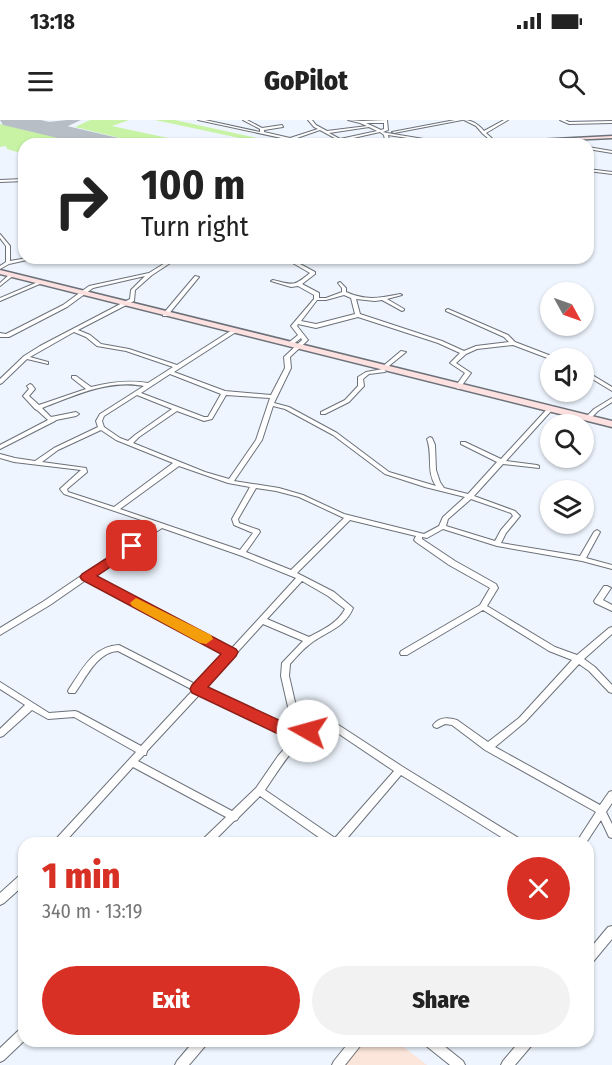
<!DOCTYPE html>
<html lang="en">
<head>
<meta charset="utf-8">
<style>
	:root { --surface:#fff; --page:#f2f2f2; --text:#222; --muted:#767676; --accent:#d93025 }
	body { margin:0; font-family:"Fira Sans Condensed",sans-serif; background:var(--page); color:var(--text); height:100vh; display:flex; flex-direction:column; font-size:22px; white-space:nowrap }
	* { box-sizing:border-box; margin:0 }
	p { font-size:20px; color:var(--muted) }
	.icon { flex:none; width:33px; height:33px; fill:none; stroke:currentColor; stroke-width:2; stroke-linecap:round; stroke-linejoin:round }
	.map { position:relative; flex:1; overflow:hidden }
	.panel { position:absolute; left:18px; top:717px; width:576px; height:210px; display:flex; flex-direction:column; background:var(--surface); border-radius:18px; box-shadow:0 2px 4px #0004 }
	.panel>* { flex:none }
	.hud { position:absolute; left:18px; top:18px; width:576px; height:126px; border-radius:18px; box-shadow:0 2px 4px #0004; background:#fff; color:var(--text); overflow:hidden }
	.needle { width:39px; rotate:130deg }
	.controls { position:absolute; left:540px; top:162px; display:grid; gap:12px }
	.controls a { display:grid; place-items:center; width:54px; height:54px; border-radius:50%; background:var(--surface); box-shadow:0 2px 4px #0004; font-size:30px }
	.pin { position:absolute; display:grid; place-items:center; width:51px; height:51px; color:#fff; margin:-26px; border-radius:12px; box-shadow:0 3px 9px #0006 }
	.me { position:absolute; width:66px; margin:-33px; rotate:277deg; stroke-linejoin:round; filter:drop-shadow(0 0 4px #0008) }
	.turn { display:flex; align-items:center; gap:21px; height:126px; padding:0 24px; font-size:27px }
	.turn .icon { width:78px; height:78px; stroke-width:2.5 }
	.turn b { display:block; font-size:42px; line-height:51px }
	.round { display:grid; place-items:center; flex:none; width:63px; height:63px; border-radius:32px; background:var(--page) }
	.headline { display:flex; align-items:center; justify-content:space-between; height:102px; padding:0 24px }
	h1 { font-size:36px; font-weight:800; line-height:45px; color:var(--accent) }
	.action { display:flex; gap:12px; margin-top:auto; padding:12px 24px }
	.action a { flex:1; height:69px; border-radius:36px; background:var(--accent); color:#fff; font-size:24px; font-weight:800; line-height:69px; text-align:center }
	.action a+a { background:var(--page); color:var(--text) }
	.status { display:flex; justify-content:space-between; align-items:center; height:42px; padding:0 30px; background:var(--surface); direction:ltr }
	.status svg { height:16px; fill:currentColor }
	header { display:flex; justify-content:space-between; align-items:center; height:78px; padding:0 24px; background:var(--surface); font-size:27px; font-weight:800 }
	.map>svg:first-child { display:block }
	.education { fill:#fce5da }
	.green { fill:#c8f3a4 }
	.lines { fill:none; stroke-linecap:round; stroke-linejoin:round }
	.taxiway { fill:#b8bec6; fill-rule:evenodd }
	.runway { fill:#b8bec6; fill-rule:evenodd }
	.street-casing { stroke:#6c7179; stroke-width:2 }
	.secondary-casing { stroke:#6c7179; stroke-width:3 }
	.street { fill:#fff; fill-rule:evenodd }
	.secondary { fill:#fde1e0; fill-rule:evenodd }
	.route { fill:#d93025; stroke:#8d1f18; stroke-width:1.5 }
	.slow { fill:#f59e0b }
</style>
</head>
<body>
<div class="status"><b>13:18</b><svg viewBox="0 0 49 12"><path d="M0 12V9h3v3zM5 12V6h3v6zM10 12V3h3v9zM15 12V0h3v12zM26 1h20v11H26zM47 4h2v5h-2z"/></svg></div>
<header><svg class="icon" aria-label="menu" viewBox="0 0 24 24"><path d="M4 6h16M4 12h16M4 18h16"/></svg>GoPilot<svg class="icon" aria-label="search" viewBox="0 0 24 24"><circle cx="10" cy="10" r="6"/><path d="M15 15l6 6"/></svg></header>
<div class="map">
<svg width="612" height="945" viewBox="0 0 612 945">
	<rect width="100%" height="100%" fill="#eef5fe"/>
	<path class="education" d="M364,921H396L427,945H344Z"/>
	<path class="green" d="M90,0H129L112,6L196,24H145L75,7Z
		M155,0H175L285,24H268Z
		M0,4L88,24H24V34L7,29L6,26L0,27Z"/>
	<g class="lines">
		<path class="taxiway" d="M67,0H81L64,8L67,12L62,15L56,12L55,8L38,9L33,6L38,3Z"/>
		<path class="runway" d="M0,0H41L123,19L126,24H83L3,5Z"/>
		<defs>
			<path id="street" d="M198,0H205L260,12V9L243,0H247L262,8L282,5L283,7L264,10V12L290,18L318,9L314,7L308,0H312L316,5L327,11L367,6L360,3L348,0L362,1L387,0L388,10L383,12L387,13L442,22L440,23L388,15L389,20L386,24H382L385,20L384,15L380,12L340,21L320,10L294,19L316,24H309ZM366,3H384V9L381,10ZM369,7L377,11L340,19L329,13Z
				M455,0H462L394,13L392,12Z
				M464,0C473,0 479,5 484,11L504,0H508L486,13L496,22L495,24L483,14L476,6Z
				M560,0H565L569,2L612,1V3L569,4Z
				M573,18H574L580,24H576L571,19Z
				M510,21L517,23L518,24L509,23Z
				M588,27L612,31V33L588,29Z
				M588,49L612,52V54L588,51Z
				M24,59V61L0,62V60Z
				M0,114L10,126V141L27,138H36L9,144L0,149V146L6,142V126L0,118Z
				M173,138H178L152,155L135,170L134,181L78,210L90,215L101,224L129,229L177,245L232,210H236V212L174,252L225,271L271,275L285,248L284,237L302,220L301,218L291,226H287V224L298,215L291,206L314,179V175L298,166L291,167L271,161L273,160C294,165 293,167 310,153L284,138H289L315,152V154L302,164L319,173V178H326L342,172V168L338,163L340,162L346,168V172C366,181 380,178 400,174L402,175L387,179L404,189V190L402,191L382,180L375,181L356,179L360,194L442,221L464,231L476,226L509,222L504,217L446,191V190L448,189L508,215L515,222L554,237V238L550,239L513,225L477,229L466,234L456,243L471,253L460,268L458,269L455,267L465,253L450,243L460,233L438,223L358,197L316,208L298,204L297,206L308,220L290,237L291,248L274,283L289,287L337,313L389,352L436,366C426,352 433,335 427,319L430,317L432,318L435,325L436,350L440,362L444,368L468,374L497,342L461,324V322H465L501,339L548,288H552V290L506,341L537,345L539,346V348L503,344L474,376L515,391L520,396L506,413L501,423L580,436L594,412L597,410L600,412L586,438L612,445V449L582,441L497,426L443,409L427,418L422,417V419L455,441L496,464L498,468L487,486L555,527L577,535L609,508L612,507V514L584,539L595,547L612,565V573L609,572L589,551L579,544L525,602L495,627L600,685L609,672L612,671V683L606,692L612,704V718L609,717L601,700L586,723H576L596,692L485,630L452,605L445,604L437,608L434,607L433,605C439,597 448,597 457,600L488,622L519,598L572,540L549,531L483,490L407,535H401L400,533L401,531L480,485L490,468L449,445L416,422L414,420L416,416L350,400L297,453L334,472L353,488C346,506 329,511 314,521C305,527 297,536 290,544L289,556L302,612C313,606 325,602 337,604L403,647L522,720L524,723H511L401,655L343,723H327L260,676L239,697L237,700L234,701L212,723H200L202,720L226,697L133,647L64,723H53L55,720L136,632L74,597L48,599L32,590L3,616L0,617V609L25,585L0,569V562L49,593L75,591L78,592L141,626L193,570L118,531C97,532 86,558 75,573H69L68,571L69,569C82,550 93,526 119,525L197,565L227,533L86,460L50,485L0,515V508L44,481L156,405L64,374L60,369L61,368L81,350L14,342L0,338V334L15,338L35,341L54,328L98,307L96,301L100,294L144,266C109,259 74,276 42,288L51,297L76,292L79,294L76,296L56,300L55,301L0,329V325L48,300L37,290L35,289L23,276L29,269L27,266L30,264L32,265L35,269L29,276L39,285L86,269L72,258V256H76L91,267C111,262 128,260 148,263L173,247L126,231L97,226L86,217L74,212L30,237L48,242V244L27,239L2,263L0,264V259L24,236L40,226L130,179L131,170L145,156L93,168L67,187L9,217H0V213L6,214L63,185L89,166L149,153ZM344,175L351,178L355,194L316,204L301,201L317,180H326ZM170,254L221,274L208,297H204L141,273ZM137,275L172,289L135,315L128,321L120,318L104,307L102,301L104,296ZM226,275L270,278L256,320L229,359L205,352L133,323L139,317L177,291L204,301L212,299ZM273,286L285,289L333,315L385,354L425,367L465,377L443,397L439,406L424,414L344,394L303,375L279,368L234,361L262,320ZM101,310L116,320L173,343L114,387L68,372L67,369L86,353L87,352L86,348L42,342L58,330ZM179,346L228,363L250,367L232,399L234,405L253,413L240,430L120,389ZM256,368L276,371L299,377L344,398L291,450L246,432L260,412L259,410L239,403L238,399ZM471,379L511,393L513,396L501,410L495,421L446,406L448,399ZM162,408L242,436L296,458L231,529L91,456ZM302,461L328,476L345,489C338,503 322,510 309,517L267,499ZM263,504L303,521L282,543L281,556L293,609L204,569ZM200,574L294,618L278,636L256,668L232,691L138,641L144,635H146L147,631ZM333,610L394,651L335,718L265,670C284,643 297,614 333,610Z
				M10,154L14,155L0,166V163Z
				M195,156L199,157L167,196H163V194Z
				M38,162L42,163L0,181V178Z
				M401,231L406,232L384,250L386,251L385,252L369,254L363,259L364,266L349,282L325,294H321V292L345,280L358,266V257L366,252L383,249L381,248L382,247Z
				M584,250L612,267V271L584,254Z
				M612,278V282L598,291L590,299H586V297L594,289Z
				M604,466H607L611,468L603,480L612,485V491L595,483L594,481Z
				M24,753V765L4,783L0,785V773L20,755Z
				M612,806V819L592,843L588,844V831L608,807Z
				M24,907V921L4,940L0,942V928L20,909Z
				M194,921H208L206,925L189,945H175L177,941Z
				M350,921H363L361,925L345,945H332L334,941Z
				M423,921H438L463,941L465,945H450L425,925Z
				M520,921H534L532,925L515,945H501L503,941Z"/>
			<path id="secondary" d="M612,16V18L478,24L480,23Z
				M0,150L612,301V307L0,154Z"/>
		</defs>
		<use href="#street" class="street-casing"/>
		<use href="#secondary" class="secondary-casing"/>
		<use href="#street" class="street"/>
		<use href="#secondary" class="secondary"/>
	</g>
	<path class="route" d="M132,422L137,423L139,426L137,429L97,456L236,529L238,532L236,536L208,567L298,609L308,605L313,607L316,611L313,616L299,623L293,621L192,573L190,569L192,565L221,534L82,460L80,457L82,454Z"/>
	<path class="slow" d="M136,478L211,515L213,519L206,524L200,523L132,486L130,483Z"/>
</svg>
<div class="controls">
<a><svg class="needle" viewBox="-14 -14 28 28"><path d="M0-13l5 13h-10z" fill="#e53935"/><path d="M0 13l5-13h-10z" fill="#767676"/></svg></a>
<a><svg class="icon" aria-label="sound" viewBox="0 0 24 24"><path d="M4 9h4l5-4v14l-5-4H4zM17 9q2 3 0 6"/></svg></a>
<a><svg class="icon" aria-label="search" viewBox="0 0 24 24"><circle cx="10" cy="10" r="6"/><path d="M15 15l6 6"/></svg></a>
<a><svg class="icon" aria-label="layers" viewBox="0 0 24 24"><path d="M12 4l9 5-9 5-9-5zM3 14l9 5 9-5"/></svg></a>
</div>
<div class="pin" style="left:132px;top:426px;background:#d93025"><svg class="icon" aria-label="arrive" viewBox="0 0 24 24"><path d="M6 21V4h12l-3 4 3 4H6"/></svg></div>
<svg class="me" style="left:308px;top:611px" viewBox="-20 -20 40 40"><circle r="19" fill="#fff"/><path d="M0-13L10 11 0 6-10 11z" fill="#d93025"/></svg>
<div class="hud">
<div class="turn"><svg class="icon" aria-label="right" viewBox="0 0 24 24"><path d="M7 20v-9h11M14 6l5 5-5 5"/></svg><div><b>100 m</b>Turn right</div></div>
</div>
<section class="panel">
<div class="headline"><div><h1>1 min</h1><p>340 m · 13:19</p></div><a class="round" style="background:#d93025;color:#fff"><svg class="icon" aria-label="close" viewBox="0 0 24 24"><path d="M6 6l12 12M18 6L6 18"/></svg></a></div>
<div class="action"><a>Exit</a><a>Share</a></div>
</section>
</div>
</body>
</html>
